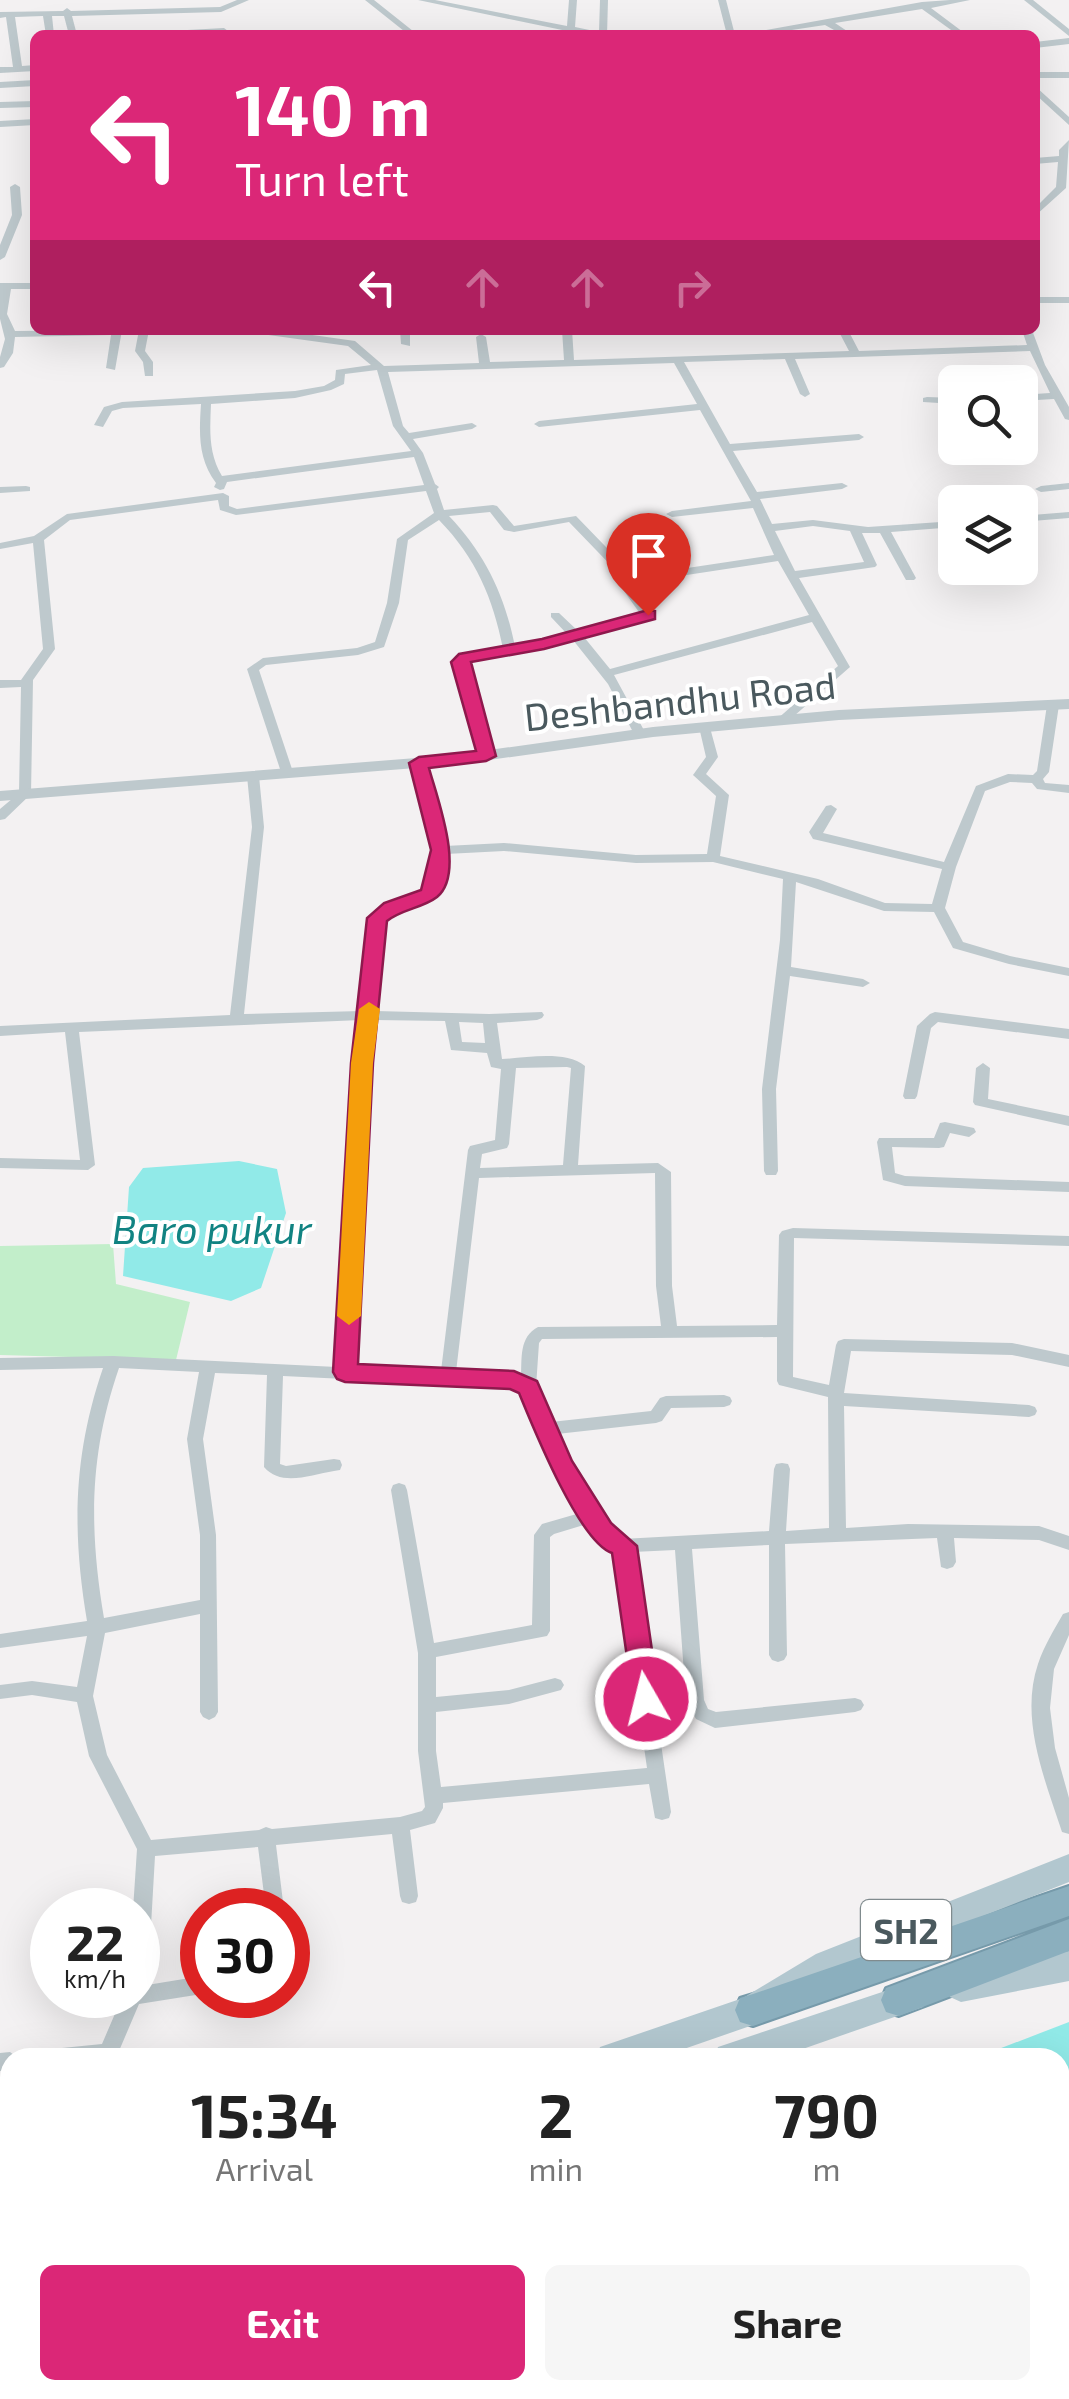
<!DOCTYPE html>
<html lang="en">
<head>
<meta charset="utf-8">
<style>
	:root { --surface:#fff; --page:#f6f6f6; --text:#222; --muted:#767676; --accent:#db2777 }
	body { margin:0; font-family:"Exo 2",sans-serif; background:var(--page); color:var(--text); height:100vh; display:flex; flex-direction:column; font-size:38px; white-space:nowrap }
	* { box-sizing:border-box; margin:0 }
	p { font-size:32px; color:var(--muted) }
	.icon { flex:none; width:55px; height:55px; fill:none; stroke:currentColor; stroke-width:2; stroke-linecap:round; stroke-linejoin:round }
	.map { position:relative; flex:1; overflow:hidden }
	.sheet { position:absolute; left:0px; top:2048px; width:1070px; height:352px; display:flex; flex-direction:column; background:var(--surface); border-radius:30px 30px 0 0; box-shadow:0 10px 40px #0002 }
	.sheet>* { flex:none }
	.banner { position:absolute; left:30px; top:30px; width:1010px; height:305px; border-radius:15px; box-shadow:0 10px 40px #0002; background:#db2777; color:#fff; overflow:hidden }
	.controls { position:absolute; left:938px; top:365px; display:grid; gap:20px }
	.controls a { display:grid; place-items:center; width:100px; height:100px; border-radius:15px; background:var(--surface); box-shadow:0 10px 40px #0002; font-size:50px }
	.speed { position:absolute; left:30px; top:1888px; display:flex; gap:20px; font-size:50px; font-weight:700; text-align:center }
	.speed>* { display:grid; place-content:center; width:130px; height:130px; border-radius:50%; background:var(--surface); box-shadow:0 10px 40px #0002; line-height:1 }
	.speed small { font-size:25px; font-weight:400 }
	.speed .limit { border:15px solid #d22; background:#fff; color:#111 }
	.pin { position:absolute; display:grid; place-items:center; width:85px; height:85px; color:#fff; margin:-102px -42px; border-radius:50% 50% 50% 0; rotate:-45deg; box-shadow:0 0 10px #0007 }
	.pin .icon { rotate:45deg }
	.me { position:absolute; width:110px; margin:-55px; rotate:352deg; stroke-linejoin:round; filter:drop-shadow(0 0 8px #0008) }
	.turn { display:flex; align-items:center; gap:35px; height:210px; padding:0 40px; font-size:45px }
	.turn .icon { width:130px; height:130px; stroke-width:2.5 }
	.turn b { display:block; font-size:70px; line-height:85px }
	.lanes { display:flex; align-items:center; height:95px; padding:0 40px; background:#0003; justify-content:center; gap:50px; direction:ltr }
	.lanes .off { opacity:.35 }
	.eta { display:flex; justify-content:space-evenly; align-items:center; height:170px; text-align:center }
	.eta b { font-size:60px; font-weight:700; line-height:70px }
	.button { display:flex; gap:20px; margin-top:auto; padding:20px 40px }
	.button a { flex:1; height:115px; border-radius:15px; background:var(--accent); color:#fff; font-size:40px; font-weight:700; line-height:115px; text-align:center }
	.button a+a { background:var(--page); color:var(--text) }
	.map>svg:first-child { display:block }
	.green { fill:#c2eeca }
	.water { fill:#91eae8 }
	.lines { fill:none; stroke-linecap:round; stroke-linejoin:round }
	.motorway-casing { stroke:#769aaa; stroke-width:4 }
	.minor { fill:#bec9cd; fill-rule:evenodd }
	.tertiary { fill:#bec9cd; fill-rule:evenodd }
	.primary { fill:#b2c7cf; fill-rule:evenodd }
	.motorway { fill:#8bafbe; fill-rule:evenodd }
	.route { fill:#db2777; stroke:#8e194d; stroke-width:2.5 }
	.slow { fill:#f59e0b }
	.labels { text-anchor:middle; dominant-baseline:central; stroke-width:8; stroke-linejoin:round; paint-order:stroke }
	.shield { fill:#fff; stroke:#808b8e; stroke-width:2.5 }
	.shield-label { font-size:35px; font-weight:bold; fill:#4a595e }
	.street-label { font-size:38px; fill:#4a595e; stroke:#fff }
	.water-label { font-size:40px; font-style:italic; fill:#118382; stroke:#fff }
</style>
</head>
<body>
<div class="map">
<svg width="1069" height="2399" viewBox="0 0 1069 2399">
	<rect width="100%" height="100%" fill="#f3f1f2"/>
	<path class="green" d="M113,1244L116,1284L190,1302L176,1360L0,1355V1246Z"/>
	<path class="water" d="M239,1161L277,1169L286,1213L261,1288L231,1301L123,1276L129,1187L143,1168Z
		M1069,2022V2399H414L425,2390H1060V2058L978,2057Z"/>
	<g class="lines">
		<defs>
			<path id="motorway" d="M1069,1886V1916L753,2026L740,2022L735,2010L740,1998L753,1994Z
				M1069,1919V1951L899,2016L886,2012L881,2000L886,1988Z"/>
		</defs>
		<use href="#motorway" class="motorway-casing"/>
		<path class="minor" d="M237,0H249L221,12L72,16L77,35H69L64,16H52L54,35H46L43,16L15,17L22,66L35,65V71L0,73V67H13L6,17L0,18V12L63,11L67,8L71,11L220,7Z
			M365,0H374L418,35H409Z
			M418,0H435L567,26L569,0H577L575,27L599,32L600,0H608L607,35L571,34L567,31Z
			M718,0H726L735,35H727Z
			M950,0H970L931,8L967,35H958L922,9L835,23L853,35H843L825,25L758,35H738L922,2Z
			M1024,0H1033L1069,29V36Z
			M224,28L228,31L227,33L147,35L151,32Z
			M1069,38V44L1035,48V42Z
			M1035,72H1069V78H1035Z
			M35,80V86L0,88V82Z
			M1035,86L1069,117V125L1035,94Z
			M35,101V107L0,108V102Z
			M35,119V125L0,127V121Z
			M1069,140L1066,188L1035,216V208L1056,187L1058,162L1035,164V158L1059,156V150Z
			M15,184L20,187L22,215L5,257L0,260V245L12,215L10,187Z
			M0,283H35V289H11L7,314L15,331L122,330L115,370L106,368L111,335L15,337L13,353L4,367L0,368V357L5,339L0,319Z
			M1035,297H1069V303H1035Z
			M139,330H149L145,351L153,362V376H145L143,362L135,351Z
			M249,330H277L355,341L384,366L479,363L476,337L481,334L486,337L490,362L564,360L562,330H572L574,360L849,351L838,330H848L859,351L1027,345L1022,330H1032L1045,365L1069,407V420L1065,419L1054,399L1020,401V395L1050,393L1030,351L795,359L810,394L805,397L800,394L785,359L684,362L730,444L859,434L864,437L859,440L733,451L757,492L842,483L848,486L842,489L760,499L772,524L813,520L868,527L955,521V527L891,532L916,578L914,580H906L880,533H862L877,565L875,567L799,578L850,667L786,723L782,724L776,720L838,666L812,622L614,675L646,734L640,738L634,734L608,684L573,640L510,656L467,662L493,755L487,759L481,755L455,662L461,654L503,649C493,598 476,558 439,520L408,540L399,603L384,647L358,655L266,665L259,670L293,772L291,775H283L281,772L247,669L263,658L357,648L375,642L387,603L397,539L434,513L426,491L236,515L220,510L218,500L70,520L44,540L55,649L33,680L31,794L5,819L0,820V809L19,793L21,687L0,688V680H21L43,649L33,543L0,549V543L34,536L67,514L223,493L229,496V506L237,509L424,485L414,457L227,482L224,489L220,490L214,487L216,483C198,459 199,434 201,404L123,408L112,411L103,427L94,425L104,407L122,402L295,391L324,386L335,380L336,370L371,365L348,346L254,333ZM674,363L697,404L539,421L534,424L539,427L700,410L751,501L672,511L666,514L672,517L753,508L774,555L634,576L576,516L514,526L497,506L493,505L444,510L437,489L439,487L435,484L423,453L413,439L472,429L477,426L472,423L409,433L403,426L388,372ZM377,370L393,426L411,451L222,476C208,453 210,429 211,404L295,398L331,390L344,384L345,374ZM490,512L504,530L514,532L569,522L624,579L619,584L641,615L578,631L559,613H551V617L567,634L515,647C505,595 485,554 449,516ZM813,526L850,531L864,562L795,571L775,531ZM778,561L809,615L610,669L584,637L651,619L653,612L632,585L634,583Z
			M400,330H410V346L401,344Z
			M927,397L955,398V404L923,402V398Z
			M1069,483V489L1041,492L1035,489L1041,486Z
			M26,486L30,487V491L0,493V487Z
			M1069,512V518L1020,522V516Z
			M981,568H991L995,575L989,578L985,577Z
			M1053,701L1059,705L1049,772L1043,779L1045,783L1069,785V793L1037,789L1032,783L1010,782L985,791L956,867L945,908L963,942L1010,956L1069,968V976L1009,964L953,948L934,912L884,911L796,882L791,967L863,979L870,983L863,987L790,976L776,1089L778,1171L776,1175H766L764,1171L762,1089L780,940L783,879L713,862L636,863L504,851L446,854C446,914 418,894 384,919L376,1011L489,1014L542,1012L544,1015L542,1018L537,1020L497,1023L502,1059C527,1058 565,1050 585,1066L578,1165L658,1163L671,1172L672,1286L677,1326L777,1325L779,1235L782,1231L793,1228L1069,1236V1246L794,1238L793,1377L829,1385L836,1345L838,1341L844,1339L1012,1343L1069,1355V1367L1012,1355L851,1351L844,1393L1029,1405L1035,1407L1037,1411L1035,1415L1029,1417L844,1406L846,1528L908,1524L1039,1526L1069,1536V1550L1039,1540L954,1538L956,1562L953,1567L947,1569L941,1567L937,1538L785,1544L787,1655L784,1660L778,1662L772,1660L769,1655V1545L692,1549L704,1700L708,1709L716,1712L855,1698L861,1700L864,1705L861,1710L855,1712L715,1728L696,1719L686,1701L675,1550L633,1552L671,1812L669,1818L662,1820L655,1818L649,1784L443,1803V1808L435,1823L410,1830L418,1896L416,1902L409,1904L402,1902L400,1896L392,1834L276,1845L284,1910H266L258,1847L155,1856L148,1978L145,1984L141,1986L202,1976V1994L139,2004L116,2058H42L45,2051L52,2049L102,2044L123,1995H138V1910H133L137,1849L89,1756L77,1702L32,1695L0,1699V1685L32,1681L77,1687L87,1636L0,1648V1634L87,1621C72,1531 73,1456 103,1368L0,1370V1358L113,1356L337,1367L355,1063L361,1020L79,1032L95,1165L88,1170L0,1168V1158L80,1160L65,1032L0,1036V1026L230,1015L252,827L247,776L249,773H257L259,776L264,827L244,1014L362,1011L370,918C384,902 404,905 420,894C450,874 420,791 413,763L415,760H423L425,763L445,846L504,843L636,855L707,854L716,796L693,775L706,757L699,727L705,723L709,724L718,757L706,774L729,795L720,856L818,879L885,903L932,904L942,869L813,839L809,832L826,806L831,805L837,809L823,833L944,862L976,786L1008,774L1033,775L1037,771L1047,705ZM375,1020L445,1021L451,1050L487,1053L491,1067L501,1069L495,1140L470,1146L468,1150L441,1371L353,1367L369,1063ZM459,1022L483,1023L485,1043L462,1042ZM567,1067L571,1068L563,1165L480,1168L482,1154L507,1148L509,1144L516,1068ZM655,1173L656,1286L661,1326L538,1327C519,1337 522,1358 521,1377L456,1372L479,1178ZM777,1337V1381L779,1385L828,1397L829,1528L786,1531L790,1469L788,1464L782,1463L776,1464L774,1469L769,1531L622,1539C590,1515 573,1471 557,1434L656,1423L662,1421L671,1408L724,1407L730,1405L732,1401L730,1397L724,1395L666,1396L660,1398L651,1411L551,1422L536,1387L539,1343L542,1339ZM119,1368L199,1372L187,1439L200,1535V1600L104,1618C89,1529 89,1455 119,1368ZM215,1373L267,1375L264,1467C281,1487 310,1475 334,1471L340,1470L342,1465L340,1460L334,1459L286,1466L280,1464L283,1376L512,1387L522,1391L559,1474L580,1513L542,1524L534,1535L532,1625L434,1643L407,1490L405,1485L399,1483L393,1485L391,1490L418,1653V1751L425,1807L422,1811L400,1817L272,1829L266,1827L259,1830L151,1840L107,1755L93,1696L105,1633L200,1614V1712L203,1717L209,1720L215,1717L218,1712L216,1535L203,1439ZM587,1524L601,1541L616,1552L647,1768L441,1787L436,1751V1712L509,1704L561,1690L564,1685L561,1680L555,1678L509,1690L436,1697V1657L547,1636L550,1631V1537L554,1534Z
			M935,1012L1069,1029V1039L938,1022L931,1028L917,1096L915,1099H905L903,1096L917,1026L930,1014Z
			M983,1063L990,1068L988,1099L1069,1116V1126L975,1105L973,1102L976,1068Z
			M945,1122L974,1128L976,1132L969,1137L950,1133L944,1147L939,1148L892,1147L895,1173L905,1176L1069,1182V1192L905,1186L883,1180L877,1142L879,1138H934L940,1123Z
			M1069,1612V1635L1054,1669L1050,1708L1055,1748L1069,1798V1834L1062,1832L1060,1826C1043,1775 1020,1717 1038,1664C1044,1646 1054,1630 1063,1614Z
			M10,2052L18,2058H10V2070L0,2071V2053Z
			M62,2390H84L83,2399H61Z"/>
		<path class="tertiary" d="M1069,699V709L839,720L653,737L454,765L0,801V791L454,755L653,727L839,710Z
			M213,2390H241L244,2399H216Z"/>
		<path class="primary" d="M1069,1854V1882L838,1974L753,2025L658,2058H596L600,2047L743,1998L816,1954Z
			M1069,1951V1981L961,2002L950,1997L945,1987L950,1977L961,1972Z
			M912,1982L923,1987L928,1997L923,2007L777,2058H714L718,2047L730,2043Z
			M10,2252V2286L0,2290V2256Z
			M10,2286V2322L0,2326V2290Z"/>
		<use href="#motorway" class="motorway"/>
	</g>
	<path class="route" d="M648,610L655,611V619L544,649L471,662L496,756L486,761L429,768C437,798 466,873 437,897C423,908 402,909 387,921L373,1063L358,1364L514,1371L537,1381L572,1461L611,1523L637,1546L659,1699L656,1707L646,1710L636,1707L633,1699L612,1553C579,1542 533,1427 519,1393L510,1389L345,1382L337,1379L333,1372L351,1063L367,918L384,903L421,890L431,850L409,763L419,757L476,751L451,662L459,654L542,639Z"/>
	<path class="slow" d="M369,1002L380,1009L373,1063L361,1316L349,1325L337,1316L351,1063L359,1009Z"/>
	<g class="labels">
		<rect class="shield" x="861" y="1900" width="90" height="60" rx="8"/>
		<g class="shield-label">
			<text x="906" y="1930">SH2</text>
		</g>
		<g class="street-label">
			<text transform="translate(680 700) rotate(-6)">Deshbandhu Road</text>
		</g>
		<g class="water-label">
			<text x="212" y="1228">Baro pukur</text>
		</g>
	</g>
</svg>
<div class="controls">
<a><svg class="icon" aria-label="search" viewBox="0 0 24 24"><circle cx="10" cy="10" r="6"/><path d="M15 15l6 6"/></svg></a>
<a><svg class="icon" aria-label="layers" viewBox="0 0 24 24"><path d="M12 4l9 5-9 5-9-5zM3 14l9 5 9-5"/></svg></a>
</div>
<div class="speed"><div>22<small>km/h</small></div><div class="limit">30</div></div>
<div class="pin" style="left:648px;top:615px;background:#d93025"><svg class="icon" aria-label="arrive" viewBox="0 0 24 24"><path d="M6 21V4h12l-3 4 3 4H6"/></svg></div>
<svg class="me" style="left:646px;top:1699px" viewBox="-20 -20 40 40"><circle r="17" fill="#db2777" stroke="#fff" stroke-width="3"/><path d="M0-11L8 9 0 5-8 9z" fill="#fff"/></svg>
<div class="banner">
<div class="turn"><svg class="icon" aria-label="left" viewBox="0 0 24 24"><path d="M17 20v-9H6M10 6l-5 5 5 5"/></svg><div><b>140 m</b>Turn left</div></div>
<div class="lanes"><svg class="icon" aria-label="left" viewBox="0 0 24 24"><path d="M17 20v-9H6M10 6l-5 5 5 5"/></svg><svg class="icon off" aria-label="ahead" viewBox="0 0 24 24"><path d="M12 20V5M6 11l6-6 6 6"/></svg><svg class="icon off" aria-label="ahead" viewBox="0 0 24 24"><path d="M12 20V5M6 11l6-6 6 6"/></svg><svg class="icon off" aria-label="right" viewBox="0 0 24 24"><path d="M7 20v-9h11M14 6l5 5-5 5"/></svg></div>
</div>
<section class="sheet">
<div class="eta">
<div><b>15:34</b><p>Arrival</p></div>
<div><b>2</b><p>min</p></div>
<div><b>790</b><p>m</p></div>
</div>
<div class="button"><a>Exit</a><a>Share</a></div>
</section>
</div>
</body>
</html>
